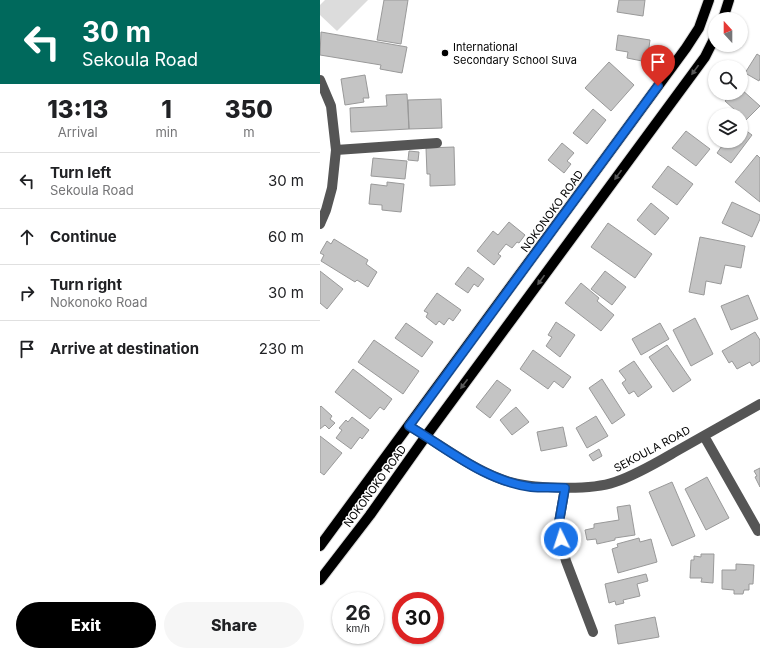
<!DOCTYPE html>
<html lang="en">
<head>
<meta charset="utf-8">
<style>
	:root { --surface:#fff; --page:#f6f6f6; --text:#202124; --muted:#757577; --line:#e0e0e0; --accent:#000 }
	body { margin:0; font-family:Inter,sans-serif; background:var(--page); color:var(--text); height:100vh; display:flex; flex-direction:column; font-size:15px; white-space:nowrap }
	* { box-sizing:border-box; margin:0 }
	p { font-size:13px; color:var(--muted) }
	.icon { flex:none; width:22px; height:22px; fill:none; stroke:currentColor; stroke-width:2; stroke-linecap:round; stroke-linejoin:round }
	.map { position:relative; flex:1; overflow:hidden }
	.panel { display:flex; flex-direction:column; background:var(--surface); width:320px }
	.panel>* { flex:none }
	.top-card { background:#00695c; color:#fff; overflow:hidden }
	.needle { width:26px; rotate:339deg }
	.tools { position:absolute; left:388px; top:12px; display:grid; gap:8px }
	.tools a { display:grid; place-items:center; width:40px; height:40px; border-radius:50%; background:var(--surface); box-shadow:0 1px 3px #0004; font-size:20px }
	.speed { position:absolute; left:12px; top:592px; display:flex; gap:8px; font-size:20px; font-weight:700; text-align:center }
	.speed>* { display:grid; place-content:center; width:52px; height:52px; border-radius:50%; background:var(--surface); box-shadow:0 1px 3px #0004; line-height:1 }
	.speed small { font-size:10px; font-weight:400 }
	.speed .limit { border:6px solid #d22; background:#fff; color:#111 }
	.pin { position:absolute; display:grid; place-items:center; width:34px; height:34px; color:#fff; margin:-41px -17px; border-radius:50% 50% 50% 0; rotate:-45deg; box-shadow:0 0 4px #0007 }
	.pin .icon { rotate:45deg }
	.me { position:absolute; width:44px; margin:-22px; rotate:356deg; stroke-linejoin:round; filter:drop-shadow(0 0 3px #0008) }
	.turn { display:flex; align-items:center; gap:14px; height:84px; padding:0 16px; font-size:18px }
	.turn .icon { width:52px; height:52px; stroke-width:2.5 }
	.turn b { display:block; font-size:28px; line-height:34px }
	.eta { display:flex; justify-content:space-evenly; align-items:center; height:68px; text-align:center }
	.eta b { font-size:24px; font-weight:800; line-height:28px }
	.action { display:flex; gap:8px; margin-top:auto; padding:8px 16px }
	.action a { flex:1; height:46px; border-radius:24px; background:var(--accent); color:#fff; font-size:16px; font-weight:800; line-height:46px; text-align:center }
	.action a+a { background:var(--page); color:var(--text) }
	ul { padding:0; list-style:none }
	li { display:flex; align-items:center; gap:12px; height:56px; padding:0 16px; border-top:1px solid var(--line) }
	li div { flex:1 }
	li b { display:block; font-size:15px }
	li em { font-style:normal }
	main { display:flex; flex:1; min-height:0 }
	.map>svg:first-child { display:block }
	.green { fill:#dcdcdc }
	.building { fill:#c4c4c4; stroke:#999 }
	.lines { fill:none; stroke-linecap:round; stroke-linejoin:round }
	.major-casing { stroke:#dbdbdb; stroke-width:12 }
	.minor { stroke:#555; stroke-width:10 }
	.major { stroke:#000; stroke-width:10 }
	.oneway { fill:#595959 }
	.route-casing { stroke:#114b97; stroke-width:10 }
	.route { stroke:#1a73e8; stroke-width:7 }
	.poi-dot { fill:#000; stroke:#fff; stroke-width:1.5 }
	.labels { text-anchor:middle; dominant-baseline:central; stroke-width:3; stroke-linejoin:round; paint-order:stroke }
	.poi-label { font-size:11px; fill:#000; stroke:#fff; text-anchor:start }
	.street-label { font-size:11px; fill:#000; stroke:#fff }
</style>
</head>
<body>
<main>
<section class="panel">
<div class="top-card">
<div class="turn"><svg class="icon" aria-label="left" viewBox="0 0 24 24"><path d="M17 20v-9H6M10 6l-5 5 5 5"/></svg><div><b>30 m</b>Sekoula Road</div></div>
</div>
<div class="eta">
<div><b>13:13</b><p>Arrival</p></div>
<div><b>1</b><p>min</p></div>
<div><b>350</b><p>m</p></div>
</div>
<ul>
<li><svg class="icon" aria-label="left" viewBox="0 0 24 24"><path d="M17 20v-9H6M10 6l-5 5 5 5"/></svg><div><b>Turn left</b><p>Sekoula Road</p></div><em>30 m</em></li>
<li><svg class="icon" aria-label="ahead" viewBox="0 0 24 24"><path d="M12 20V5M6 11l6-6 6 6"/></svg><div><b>Continue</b></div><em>60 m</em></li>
<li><svg class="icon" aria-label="right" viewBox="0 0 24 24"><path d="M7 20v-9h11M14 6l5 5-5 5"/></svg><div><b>Turn right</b><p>Nokonoko Road</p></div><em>30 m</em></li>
<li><svg class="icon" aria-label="arrive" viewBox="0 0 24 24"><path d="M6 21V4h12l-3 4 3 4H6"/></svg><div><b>Arrive at destination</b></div><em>230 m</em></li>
</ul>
<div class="action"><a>Exit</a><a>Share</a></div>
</section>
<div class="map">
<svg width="440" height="656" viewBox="0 0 440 656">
	<rect width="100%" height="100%" fill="#fff"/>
	<path class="green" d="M5,0H48L17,31L0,15V5Z"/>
	<path class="building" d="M64,0H88L81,44L57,40Z
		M299,0H325L323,16L297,12Z
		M1,32L87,47L82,73L60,69L61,65L0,55Z
		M298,35L330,40L327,62L307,58L308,52L296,50Z
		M437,54L440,56V78L439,81L425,73Z
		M289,62L314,85L291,111L265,88Z
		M45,75L49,98H43L44,102L25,105L21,79Z
		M421,89L440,106L426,120L405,101L412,93H421Z
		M87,94L89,129L31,132L30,108L67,106L66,95Z
		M121,99L122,128L89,129L88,100Z
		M273,109L286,120L267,144L253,133Z
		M395,127V136L391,132Z
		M421,127L432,135L411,163L397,153L404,143L402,141H421Z
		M366,131L390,149L376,166L352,148Z
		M242,143L254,153L247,161L251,164L244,173L228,160Z
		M134,147L135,185L110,186V174H107L106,148Z
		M89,151L99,152L98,161L88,160Z
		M437,155L440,158V202L415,182Z
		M53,158L87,161L85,179L51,176Z
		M348,166L373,184L357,205L332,187Z
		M67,182L84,184L81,212L62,210V205L49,204L51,184L67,186Z
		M412,202L440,215V219L432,237L402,223Z
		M331,203L349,218L335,235L317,220Z
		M189,222L205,235L199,243L197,242L192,248L186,244L178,254L181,256L174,265L157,251L173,231L178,235Z
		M288,223L332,254L315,278L271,247Z
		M380,237L425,246L421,268L405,265L401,284L386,281L384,295L369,292Z
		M14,239L48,260L46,264L57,272L48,287L37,280L35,282L1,261L4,255L0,253L7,241L11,244Z
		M148,267L164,279L158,287L154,284L148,293L135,284Z
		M0,271L23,289L7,309L0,303Z
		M285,271L306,287L292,305L271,289Z
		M261,283L279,298L277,301L294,315L281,331L245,303Z
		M117,293L141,310L133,321L129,318L124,325L119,321L116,325L106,317L108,313L104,311Z
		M428,295L438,319L411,330L401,306Z
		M375,318L393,354L371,366L353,330Z
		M236,322L255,335L240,357L226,346L232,337L228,335Z
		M86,323L113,342L102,357L75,338Z
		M340,323L349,339L321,355L312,339Z
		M435,332L440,340V361L432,366L430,362L417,369L412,361L409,363L402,351Z
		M54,340L99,371L83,394L38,362Z
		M347,345L371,380L353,392L329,357Z
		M213,350L251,377L243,388L234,381L228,389L200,369Z
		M314,361L332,387L318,397L314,391L309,394L302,383L306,380L299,371Z
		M33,369L72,399L64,410L60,407L50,419L15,392Z
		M282,379L305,415L292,424L269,388Z
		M177,380L191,390L170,418L156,407Z
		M1,406L12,416L10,419L15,423L9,429L5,425L0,429V407Z
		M196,407L209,422L192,435L180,420Z
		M276,416L288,436L267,448L256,428Z
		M32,417L49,430L42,439L40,437L31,449L16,438L22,430L19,428L26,420L28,422Z
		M243,427L247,446L221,451L217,432Z
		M0,436L22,453L4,475L0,472Z
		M279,449L282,456L273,461L269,455Z
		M440,468V487L435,477L437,476L434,471Z
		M387,477L409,518L386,530L365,489Z
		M352,482L375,536L352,546L329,492Z
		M310,505L315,535L295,538V540L277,544L276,539L267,540L265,530L274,528V524L299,520L297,507Z
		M319,538L320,542L331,539L337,562L298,573L292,549L298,547L297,544Z
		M381,554H394L393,583L381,582L382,578H370L371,560H374V556L381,557Z
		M416,564L434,565L433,584H429V590H424L423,594H414V590L402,589V570H416Z
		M326,574L328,581L317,584L320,596L303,600L304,603L296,605L295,601L289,603L285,584Z
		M335,617L339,637L298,644L295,625Z"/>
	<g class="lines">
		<defs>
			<path id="major" d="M403,19L409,0
				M0,546L366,48L379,28L389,0
				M0,580L50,515L106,436L198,311L385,57L395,37"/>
		</defs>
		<use href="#major" class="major-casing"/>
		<path class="minor" d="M0,80L11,106L16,150L12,188L6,210L0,224
			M16,150L117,143
			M89,426C120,444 147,466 181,479C206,489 269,491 295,482C316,475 336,463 355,452C383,436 412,420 440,404
			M384,436L438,531
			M245,488L238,528L246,561L273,632"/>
		<use href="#major" class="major"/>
	</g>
	<defs><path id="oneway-solid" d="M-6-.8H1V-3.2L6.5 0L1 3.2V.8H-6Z"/></defs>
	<g class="oneway">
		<use href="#oneway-solid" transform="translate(375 70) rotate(126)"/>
		<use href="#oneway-solid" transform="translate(298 175) rotate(126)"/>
		<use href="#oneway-solid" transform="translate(221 280) rotate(126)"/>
		<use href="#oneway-solid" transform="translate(144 384) rotate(127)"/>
	</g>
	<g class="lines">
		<defs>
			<path id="route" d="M241,539L238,528L245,488C234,487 222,488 211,487C165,481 128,449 89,426L338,86"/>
		</defs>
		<use href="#route" class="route-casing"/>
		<use href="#route" class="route"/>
	</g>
	<circle class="poi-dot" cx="125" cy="53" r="4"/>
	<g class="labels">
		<g class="poi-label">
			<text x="133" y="47">International<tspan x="133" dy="13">Secondary School Suva</tspan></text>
		</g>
		<g class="street-label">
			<text transform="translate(232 211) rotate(-54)">NOKONOKO ROAD</text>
			<text transform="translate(332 449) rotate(-28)">SEKOULA ROAD</text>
			<text transform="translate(55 486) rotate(-54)">NOKONOKO ROAD</text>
		</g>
	</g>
</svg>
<div class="tools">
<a><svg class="needle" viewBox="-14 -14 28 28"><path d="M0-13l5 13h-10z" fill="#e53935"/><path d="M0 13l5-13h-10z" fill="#757577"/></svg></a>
<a><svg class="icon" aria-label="search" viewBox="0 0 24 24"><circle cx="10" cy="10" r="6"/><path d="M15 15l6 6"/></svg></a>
<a><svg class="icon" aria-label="layers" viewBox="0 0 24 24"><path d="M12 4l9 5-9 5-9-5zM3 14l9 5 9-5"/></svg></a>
</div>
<div class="speed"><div>26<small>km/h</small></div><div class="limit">30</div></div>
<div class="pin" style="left:338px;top:86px;background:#d93025"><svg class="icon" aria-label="arrive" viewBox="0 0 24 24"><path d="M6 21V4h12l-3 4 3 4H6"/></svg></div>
<svg class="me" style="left:241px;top:539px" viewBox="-20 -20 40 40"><circle r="17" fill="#1a73e8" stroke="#fff" stroke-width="3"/><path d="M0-11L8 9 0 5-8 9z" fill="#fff"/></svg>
</div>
</main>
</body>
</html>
